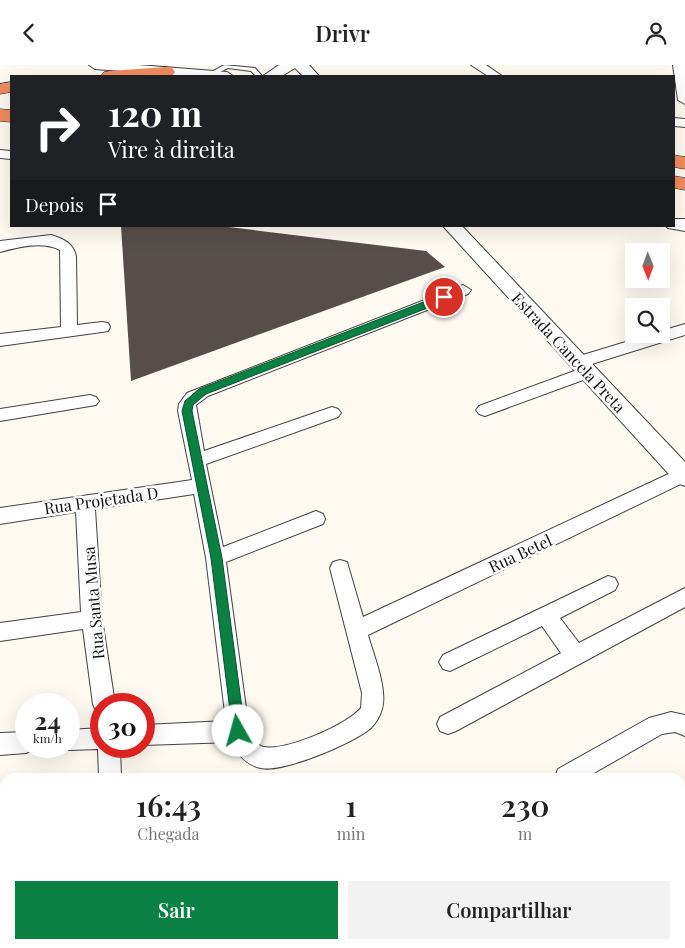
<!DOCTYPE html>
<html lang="pt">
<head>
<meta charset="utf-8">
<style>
	:root { --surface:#fff; --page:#f2f2f2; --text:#222; --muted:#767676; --accent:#0b8043 }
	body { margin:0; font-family:"Playfair Display",serif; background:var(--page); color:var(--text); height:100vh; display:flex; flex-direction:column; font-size:19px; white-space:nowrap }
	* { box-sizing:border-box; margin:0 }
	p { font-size:16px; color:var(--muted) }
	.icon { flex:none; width:28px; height:28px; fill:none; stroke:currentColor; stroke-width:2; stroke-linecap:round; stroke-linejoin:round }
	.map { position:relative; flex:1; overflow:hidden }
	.details { position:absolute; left:0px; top:708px; width:685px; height:176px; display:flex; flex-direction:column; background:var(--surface); border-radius:15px 15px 0 0; box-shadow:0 5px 20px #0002 }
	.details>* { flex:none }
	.banner { position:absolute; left:10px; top:10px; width:665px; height:152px; border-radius:0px; box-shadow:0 5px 20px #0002; background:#202124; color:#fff; overflow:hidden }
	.needle { width:32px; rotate:179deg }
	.fabs { position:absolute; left:625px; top:178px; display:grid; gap:10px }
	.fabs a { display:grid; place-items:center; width:45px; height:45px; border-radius:0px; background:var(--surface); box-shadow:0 5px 20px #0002; font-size:25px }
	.speed { position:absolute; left:15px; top:628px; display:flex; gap:10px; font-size:25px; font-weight:700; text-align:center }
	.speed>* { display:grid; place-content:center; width:65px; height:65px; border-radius:50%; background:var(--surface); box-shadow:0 5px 20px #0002; line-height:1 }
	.speed small { font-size:12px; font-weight:400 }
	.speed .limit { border:8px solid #d22; background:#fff; color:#111 }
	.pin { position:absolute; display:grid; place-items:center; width:42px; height:42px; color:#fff; margin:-21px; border:2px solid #fff; border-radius:50%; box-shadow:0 1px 5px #0007 }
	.me { position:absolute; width:55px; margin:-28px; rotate:353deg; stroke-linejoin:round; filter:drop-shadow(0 0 4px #0008) }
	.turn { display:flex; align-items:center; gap:18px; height:105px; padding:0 15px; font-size:22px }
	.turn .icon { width:65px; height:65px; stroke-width:2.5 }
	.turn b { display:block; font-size:35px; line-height:42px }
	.then { display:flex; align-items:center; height:48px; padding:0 15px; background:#0003; gap:10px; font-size:19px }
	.eta { display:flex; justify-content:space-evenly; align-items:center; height:85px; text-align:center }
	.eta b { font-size:30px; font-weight:600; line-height:35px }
	.primary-button { display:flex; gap:10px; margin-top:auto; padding:10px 15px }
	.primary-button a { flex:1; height:58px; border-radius:0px; background:var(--accent); color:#fff; font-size:20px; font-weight:600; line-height:58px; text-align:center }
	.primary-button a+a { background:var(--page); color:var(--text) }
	header { display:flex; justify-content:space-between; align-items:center; height:65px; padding:0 15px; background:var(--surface); font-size:22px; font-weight:600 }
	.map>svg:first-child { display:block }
	.building { fill:#574e4b }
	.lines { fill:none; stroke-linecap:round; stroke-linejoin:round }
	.service-casing { stroke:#424242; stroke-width:2 }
	.minor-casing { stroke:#424242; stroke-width:2 }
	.tertiary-casing { stroke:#424242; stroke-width:2 }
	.motorway-casing { stroke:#202020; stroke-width:1 }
	.service { fill:#fff; fill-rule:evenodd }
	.minor { fill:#fff; fill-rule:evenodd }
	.tertiary { fill:#fff; fill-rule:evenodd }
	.motorway { fill:#f18b5d; fill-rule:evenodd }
	.route { fill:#0b8043; stroke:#07532c }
	.labels { text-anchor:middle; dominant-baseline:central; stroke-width:5; stroke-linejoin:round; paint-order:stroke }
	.street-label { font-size:16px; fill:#0f0f0f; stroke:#fff }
</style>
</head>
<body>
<header><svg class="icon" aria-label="back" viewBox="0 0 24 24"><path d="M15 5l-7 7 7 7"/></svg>Drivr<svg class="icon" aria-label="person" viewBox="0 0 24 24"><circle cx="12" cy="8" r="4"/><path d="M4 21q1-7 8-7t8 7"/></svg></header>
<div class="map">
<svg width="685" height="883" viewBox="0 0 685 883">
	<rect width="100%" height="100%" fill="#fffaf1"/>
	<path class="building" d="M121,161H220L426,186L445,202L131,316Z"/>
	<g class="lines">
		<defs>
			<path id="service" d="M224,0L255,3L262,11H256L251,6L228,3L212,11L206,10Z"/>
			<path id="minor" d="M89,0H138L227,7L233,11H186L95,4Z
				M471,0H486L502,11H488Z
				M673,0H685V39L678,35Z
				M674,53L685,54V62L674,61Z
				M0,85L11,86V94L0,93Z
				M51,170C64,174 73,178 76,191L77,260L102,257L108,258L110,262L108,266L102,267L0,281V269L61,262L60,185C42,176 19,182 0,187V176Z
				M463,220L471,225L468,229L208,331L196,340L204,386L332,342L338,344L341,348L338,352L206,399L223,482L316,446L323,449L325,454L323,459L226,497L249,665C252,671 257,681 264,682C286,686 347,660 361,643L362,628L330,503L333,497L340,495L347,497L363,552L677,405L685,404V417L368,570C373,589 388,624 382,644C380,651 376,658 371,663C354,678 283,708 261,703C246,700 238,690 232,677L144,680V660L226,656L206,493L194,429L95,444L102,554L115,639H101V648L96,646L93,639L83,564L0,576V558L81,547L76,447L0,459V443L192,415L178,346L179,339L187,328Z
				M685,259V270L579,303L573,301L571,297L573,293L652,269H661V266Z
				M588,301L594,303L596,307L594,311L485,351L479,349L476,345L479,341Z
				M90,330L96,332L99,336L96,340L0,356V344Z
				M608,511L615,513L618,519L615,525L560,553L579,578L685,523V542L456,666L448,669L440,666L437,659L440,652L561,588L542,561L450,606L443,604L439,597L443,590Z
				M671,647L685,650V671L675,667L662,669L587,712H555L558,704L649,653Z
				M101,663V681H120L121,712H99L98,684L69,685L61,681H69V665Z
				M26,667V681H35L34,684L26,688L0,690V668Z
				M685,817V842L680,844V819Z
				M107,879H133V883H107Z
				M285,879H311L309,883H283Z
				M592,879H623L621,883H590Z"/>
			<path id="tertiary" d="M279,0H309L319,11H303L295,3L282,11H263Z
				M674,154H685V166L668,163L666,161H674Z
				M443,161H462L685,397V421L677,418Z"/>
			<path id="motorway" d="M166,2L172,3L175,7L172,11H101L104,7L110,6Z
				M11,17V27L0,29V19Z
				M0,44L11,45V57L0,56Z
				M674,90L685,92V104L674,102Z
				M674,111L685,113V125L674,123Z"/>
		</defs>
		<use href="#service" class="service-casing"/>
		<use href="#minor" class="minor-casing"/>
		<use href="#tertiary" class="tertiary-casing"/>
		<use href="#motorway" class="motorway-casing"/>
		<use href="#service" class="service"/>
		<use href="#minor" class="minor"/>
		<use href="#tertiary" class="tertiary"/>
		<use href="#motorway" class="motorway"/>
	</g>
	<path class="route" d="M444,229L449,232L448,235L206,329L193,340L192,346L222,493L245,666L243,670L238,672L233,670L211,493L182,346L185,336L199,324Z"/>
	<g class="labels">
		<g class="street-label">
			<text transform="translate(569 287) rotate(47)">Estrada Cancela Preta</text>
			<text transform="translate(101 435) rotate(-8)">Rua Projetada D</text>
			<text transform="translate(520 488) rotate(-25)">Rua Betel</text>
			<text transform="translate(93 538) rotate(-95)">Rua Santa Musa</text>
		</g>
	</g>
</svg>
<div class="fabs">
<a><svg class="needle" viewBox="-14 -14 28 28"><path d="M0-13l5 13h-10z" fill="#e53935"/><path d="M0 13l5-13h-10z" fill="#767676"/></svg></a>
<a><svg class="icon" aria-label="search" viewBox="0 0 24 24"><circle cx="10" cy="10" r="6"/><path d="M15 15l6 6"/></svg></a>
</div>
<div class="speed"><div>24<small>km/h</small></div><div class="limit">30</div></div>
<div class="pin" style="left:444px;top:232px;background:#d93025"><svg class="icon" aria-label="arrive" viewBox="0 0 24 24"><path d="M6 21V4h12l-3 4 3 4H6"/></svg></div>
<svg class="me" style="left:238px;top:666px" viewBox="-20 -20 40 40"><circle r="19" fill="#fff"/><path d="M0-13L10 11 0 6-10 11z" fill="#0b8043"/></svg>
<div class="banner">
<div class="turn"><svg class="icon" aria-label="right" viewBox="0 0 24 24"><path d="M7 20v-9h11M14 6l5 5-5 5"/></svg><div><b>120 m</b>Vire à direita</div></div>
<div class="then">Depois<svg class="icon" aria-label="arrive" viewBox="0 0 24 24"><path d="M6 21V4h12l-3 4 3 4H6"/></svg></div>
</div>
<section class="details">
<div class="eta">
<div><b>16:43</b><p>Chegada</p></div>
<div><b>1</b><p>min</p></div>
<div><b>230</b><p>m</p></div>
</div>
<div class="primary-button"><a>Sair</a><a>Compartilhar</a></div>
</section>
</div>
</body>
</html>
